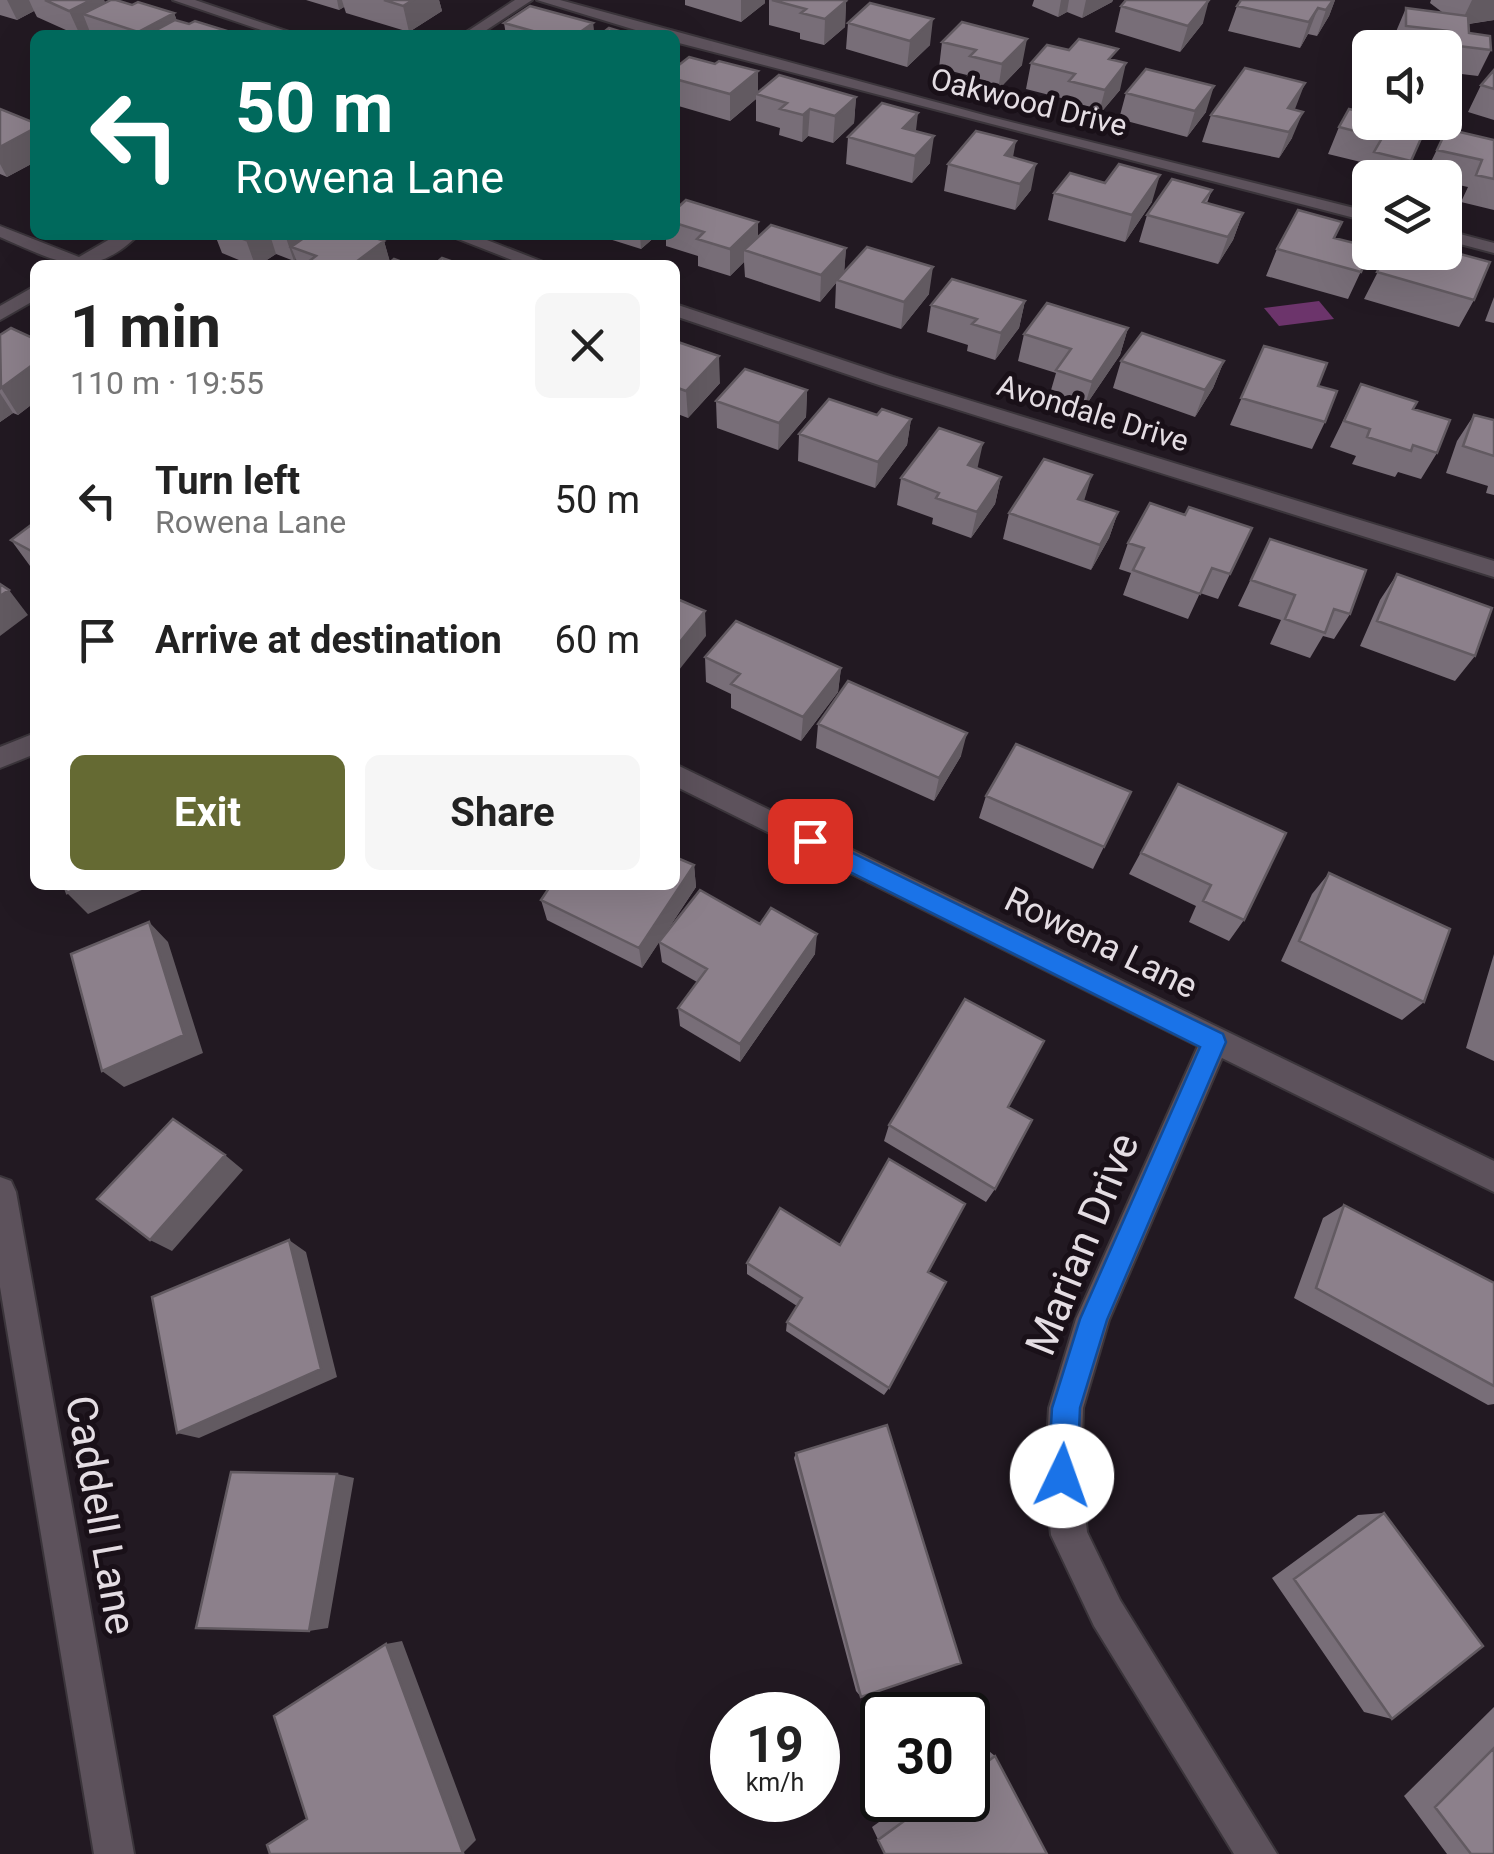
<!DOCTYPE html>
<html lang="en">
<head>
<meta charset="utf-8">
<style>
	:root { --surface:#fff; --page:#f6f6f6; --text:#222; --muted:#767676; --accent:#656a33 }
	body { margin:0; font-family:Roboto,sans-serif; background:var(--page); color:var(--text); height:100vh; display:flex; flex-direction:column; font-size:38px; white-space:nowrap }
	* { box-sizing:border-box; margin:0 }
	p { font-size:32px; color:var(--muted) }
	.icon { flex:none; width:55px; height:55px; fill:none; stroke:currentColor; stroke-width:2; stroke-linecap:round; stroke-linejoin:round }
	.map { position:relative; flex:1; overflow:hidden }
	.details { position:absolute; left:30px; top:260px; width:650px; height:630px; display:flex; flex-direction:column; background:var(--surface); border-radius:15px; box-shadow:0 10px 40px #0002 }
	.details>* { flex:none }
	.hud { position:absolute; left:30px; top:30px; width:650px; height:210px; border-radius:15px; box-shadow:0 10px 40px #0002; background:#00695c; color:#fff; overflow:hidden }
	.tools { position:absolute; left:1352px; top:30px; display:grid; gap:20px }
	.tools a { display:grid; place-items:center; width:110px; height:110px; border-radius:15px; background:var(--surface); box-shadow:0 10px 40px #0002; font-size:50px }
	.speed { position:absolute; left:710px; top:1692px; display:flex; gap:20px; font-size:50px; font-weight:700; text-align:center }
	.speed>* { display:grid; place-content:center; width:130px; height:130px; border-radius:50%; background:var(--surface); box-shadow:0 10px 40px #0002; line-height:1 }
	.speed small { font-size:25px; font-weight:400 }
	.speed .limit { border:5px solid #111; border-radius:15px; background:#fff; color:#111 }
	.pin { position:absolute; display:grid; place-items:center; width:85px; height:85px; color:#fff; margin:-42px; border-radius:20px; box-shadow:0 5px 15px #0006 }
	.me { position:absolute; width:110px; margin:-55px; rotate:3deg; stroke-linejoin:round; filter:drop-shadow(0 0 8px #0008) }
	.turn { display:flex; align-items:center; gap:35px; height:210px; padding:0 40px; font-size:45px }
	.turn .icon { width:130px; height:130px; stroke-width:2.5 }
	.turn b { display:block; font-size:70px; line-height:85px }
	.round { display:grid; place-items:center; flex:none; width:105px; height:105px; border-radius:15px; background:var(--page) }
	.summary { display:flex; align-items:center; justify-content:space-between; height:170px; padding:0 40px }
	h1 { font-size:60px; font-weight:700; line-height:75px }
	.action { display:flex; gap:20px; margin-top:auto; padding:20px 40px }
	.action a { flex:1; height:115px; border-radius:15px; background:var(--accent); color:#fff; font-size:40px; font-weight:700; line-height:115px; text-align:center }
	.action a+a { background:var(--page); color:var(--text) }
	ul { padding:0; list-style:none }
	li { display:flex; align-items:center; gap:30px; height:140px; padding:0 40px }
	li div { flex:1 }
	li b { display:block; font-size:38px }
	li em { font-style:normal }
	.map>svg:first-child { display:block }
	.water { fill:#6c346b }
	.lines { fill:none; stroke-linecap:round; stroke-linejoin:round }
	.minor-casing { stroke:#3b353b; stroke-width:4 }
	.minor { fill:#5d525c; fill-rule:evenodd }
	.wall { fill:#786e78 }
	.shaded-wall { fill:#625a61 }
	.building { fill:#8c808b; stroke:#625a61; stroke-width:2.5 }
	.route { fill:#1a73e8; stroke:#114b97; stroke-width:2.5 }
	.labels { text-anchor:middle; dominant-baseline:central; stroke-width:10; stroke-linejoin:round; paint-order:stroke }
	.far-street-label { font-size:30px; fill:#e4dde3; stroke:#191018 }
	.street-label { font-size:35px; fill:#e4dde3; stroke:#191018 }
	.near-street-label { font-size:42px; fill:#e4dde3; stroke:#191018 }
</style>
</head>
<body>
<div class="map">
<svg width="1494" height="1854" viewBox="0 0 1494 1854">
	<rect width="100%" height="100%" fill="#221922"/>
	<path class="water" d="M1319,301L1334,319L1279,326L1264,308Z"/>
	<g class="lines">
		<defs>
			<path id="minor" d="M173,0H195L298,35H276Z
				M515,0H532L479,35H462Z
				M537,0H560L991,117L1370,212V222L675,42V35H652Z
				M0,226L79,257L117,235H138C89,284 54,260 0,237Z
				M1445,230L1494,243V253L1445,240Z
				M448,235H474L551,265H525Z
				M35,286V300L0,320V306Z
				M675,304L893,377L1494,561V577L879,385L675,316Z
				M35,733V754L0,768V747Z
				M675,764L1494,1161V1192L1222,1058L1109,1320L1083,1408L1081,1476L1087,1532L1120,1600L1277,1854H1234L1094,1626L1051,1535L1045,1476L1049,1408L1076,1319L1198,1046L675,786Z
				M0,1177L11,1181L16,1192L134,1854H94L0,1287Z"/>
		</defs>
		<use href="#minor" class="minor-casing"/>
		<use href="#minor" class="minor"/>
	</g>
	<path class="wall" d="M0,0H104L105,3L132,5L174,13L177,21L240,35H92L90,32L84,35H77L37,17L34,11L17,20L0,15Z
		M306,0H439L442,11L409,32L346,13L344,7L339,10Z
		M685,0H765V3L741,22L685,5Z
		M769,0L846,1L845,27L824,45L800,39V33L769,25Z
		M1034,0H1113L1112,2L1082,18L1067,12L1058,17L1032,6Z
		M1241,0H1335L1329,16L1317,36L1308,34L1300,48L1228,31L1237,6Z
		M1431,0H1494V20L1469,24V33L1491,50L1478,76L1445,72V48H1395V34L1406,8L1442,12L1430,3Z
		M1121,6L1203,23L1180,52L1115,32Z
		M962,22L1022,65L998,90L966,82L967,75L939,68L942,42Z
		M504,23H593L594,35H506Z
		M848,23L930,45L907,67L846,49Z
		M1115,61L1120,90L1098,116L1063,107L1065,99L1026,89L1031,63Z
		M715,64L758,71V93L856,97L854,123L833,143L808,136L802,142L779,135L780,128L756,121V99L730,121L675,105V68Z
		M1494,70V120L1468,112L1481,85Z
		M1126,93L1206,112L1187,137L1119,119Z
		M0,109L35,123V162L7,177L0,174Z
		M1294,110L1292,138L1279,158L1202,142L1211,115Z
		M1339,127H1426L1403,178H1370V181L1362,179L1369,164L1328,154Z
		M1447,129L1494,140V210L1461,202L1468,187L1445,182V178L1424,176Z
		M916,131L930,163L912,183L846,164L848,137Z
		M1013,158L1031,190L1015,210L944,191L948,164Z
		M1105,183L1152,202L1125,242L1048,220L1054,193Z
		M1212,190L1207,203L1243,213L1233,240L1218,264L1139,242L1147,215Z
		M675,210L758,222V237L846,248L844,272L929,294L901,329L835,308L836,283L820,302L745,277L744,262L730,276L698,266V256L666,246V235H675Z
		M1342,222L1335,238L1370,252L1348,299L1266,276L1277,249Z
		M215,235H368L384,241L390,263L410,265H297L296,259L294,261L276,254L259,265H251L222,253Z
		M606,235H657L641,249L606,238Z
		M1388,252L1474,300L1459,327L1364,299Z
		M1494,297V323L1485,321Z
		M1025,301L1019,328L995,360L967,351L968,345L927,332L931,305Z
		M1128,328L1120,355L1084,408L1049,397L1056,373L1018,361L1024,334Z
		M0,335L35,339V402L18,415L13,413L0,422Z
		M675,341L720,383L688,418L675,413Z
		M1264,346L1318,386L1325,422L1312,449L1230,425Z
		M1121,361H1224L1213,388L1195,417L1113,388Z
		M1361,384L1413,409L1437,453L1421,479L1398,472L1395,477L1352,464L1356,456L1330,447Z
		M807,390L806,417L778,450L717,428L716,401Z
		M877,415L911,419L907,445L875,488L798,461L799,434Z
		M1474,415L1494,420V495L1486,493L1488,486L1446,473L1457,441Z
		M978,469L1001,477L995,504L971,538L932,524L933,518L897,505L901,478Z
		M1118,512L1109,538L1091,570L1003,539L1009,513Z
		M1185,515L1252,528L1218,599L1200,593L1188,619L1123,595L1131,573L1119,569L1128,543Z
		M35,522V569L30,566L11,540Z
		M1270,539L1350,614L1334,639L1323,636L1310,658L1270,644L1281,620L1238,606Z
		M1397,574L1475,656L1455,681L1360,646L1380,600Z
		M705,657L841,668L838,692L801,741L731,708V694L706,682Z
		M818,724L961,756L934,801L816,748Z
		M1178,784L1244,920L1229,941L1189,922L1196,906L1129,874Z
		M1131,792L1093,869L979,818L986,796Z
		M694,865L696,887L661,940L815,954L740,1062L680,1026L678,1008L697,982L662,962L659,942L642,968L547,920L541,900Z
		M1329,873L1424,1002L1402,1020L1281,961L1312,894Z
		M1494,954V1061L1466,1048Z
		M1008,1107L995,1189L986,1202L884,1141L889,1125Z
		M1344,1205L1494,1283V1404L1488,1405L1294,1298L1323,1218Z
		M840,1245L928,1272L889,1388L884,1395L786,1331L787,1322L797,1306L747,1274V1263Z
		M796,1453L861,1697L856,1691L794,1458Z
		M1384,1513L1392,1719L1364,1712L1272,1578L1358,1515Z
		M1494,1707V1854H1447L1404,1796Z
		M984,1747L995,1756L1047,1854H885L872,1827L910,1800H968V1759Z"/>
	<path class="shaded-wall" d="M7,0H29L34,11L17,20Z
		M91,0H104L113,20L83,14L90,32L80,35L69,11Z
		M337,0H342L344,7L339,10Z
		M413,0H439L442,11L409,32L403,6Z
		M741,0H765V3L741,22Z
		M1061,0H1069L1067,12L1058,17Z
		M1086,0H1113L1112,2L1082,18Z
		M1209,0L1203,23L1180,52L1188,26Z
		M1333,0H1335L1329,16L1317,36L1326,10Z
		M1472,0H1494V20L1460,25Z
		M846,1L845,27L824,45L825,19Z
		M1318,8L1308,34L1300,48L1309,22Z
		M174,13L182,35H139L138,32Z
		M933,19L930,45L907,67L910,41Z
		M593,23L594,35H576Z
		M1027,39L1022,65L998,90L1002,64Z
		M1126,63L1120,90L1098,116L1105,90Z
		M758,71V95L756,94V99L730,121V94Z
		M1305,83L1295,109L1288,108Z
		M1214,86L1206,112L1187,137L1195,111Z
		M856,97L854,123L833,143L835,116Z
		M810,109L808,136L802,142L803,115Z
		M1303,112L1292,138L1279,158L1289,132Z
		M918,113L915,139L903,128Z
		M35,128V162L7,177L0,164V147Z
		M934,136L930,163L912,183L915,156Z
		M1016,141L1011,168L1005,155Z
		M1036,164L1031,190L1015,210L1020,184Z
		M1160,175L1152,202L1125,242L1132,215Z
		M1243,213L1233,240L1218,264L1228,237Z
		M758,222V249L744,250V262L730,276V249Z
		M254,235H270L276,254L259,265H255L246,240Z
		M285,235H325L291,247L296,259L294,261Z
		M640,235H657L641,249Z
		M384,241L391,265H352Z
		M846,248L844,275L837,280L836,283L820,302L821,275Z
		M933,267L929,294L901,329L904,302Z
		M1025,301L1019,328L995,360L1001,333Z
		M1128,328L1120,355L1084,408L1092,382Z
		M719,356L720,383L688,418L686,391Z
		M1224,361L1213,388L1195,417L1205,390Z
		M35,363V402L18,415L1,388Z
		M807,390L806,417L778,450L779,423Z
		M0,393L13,413L0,422Z
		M911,419L907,445L875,488L878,462Z
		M983,443L977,470L968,465Z
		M1092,475L1084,501L1078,499Z
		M1001,477L995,504L971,538L977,512Z
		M1118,512L1109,538L1091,570L1100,545Z
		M9,590L28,615L0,636V596Z
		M705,611L706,636L675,675V648Z
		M841,668L838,692L801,741L803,717Z
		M967,733L961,756L934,801L939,778Z
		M694,865L696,887L642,968L639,948Z
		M86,885H153L88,914L67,893Z
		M149,922L168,942L203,1053L124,1087L102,1071Z
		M817,934L815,954L740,1062V1044Z
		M225,1155L243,1170L172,1251L150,1240Z
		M289,1240L306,1252L337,1377L199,1438L177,1433Z
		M337,1474L354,1478L328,1628L309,1631Z
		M402,1641L476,1840L463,1853L386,1644Z"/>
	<path class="building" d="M45,0H91L69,11Z
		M111,0H116L132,5L138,2L174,13L138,32L83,14Z
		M384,0H413L403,6Z
		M772,0H843L846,1L825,19L801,13L806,9Z
		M1126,0H1209L1188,26L1121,6Z
		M1241,0H1333L1326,10L1318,8L1309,22L1237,6Z
		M870,3L933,19L910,41L848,23Z
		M530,6L593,23L576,35H547L504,23Z
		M1406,8L1468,16L1469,33L1490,36L1491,50L1450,45V31L1406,26Z
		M175,20L189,24L195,21L240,35H147Z
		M962,22L1027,39L1002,64L970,56L976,50L942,42Z
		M609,28L632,35H600Z
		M1079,39L1118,49L1109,59L1126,63L1105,90L1069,81L1075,74L1031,63L1047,45L1069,50Z
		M689,57L715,64L719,61L758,71L730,94L675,79V68Z
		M1245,68L1305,83L1288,108L1303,112L1289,132L1211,115Z
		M1146,69L1214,86L1195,111L1126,93Z
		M1494,70V89L1481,85Z
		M779,75L856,97L835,116L810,109L803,115L780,109L787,103L756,94Z
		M882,103L918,113L903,128L934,136L915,156L848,137Z
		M0,109L35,123V128L0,147Z
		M1349,109L1370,114V122H1408L1426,127L1411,161L1374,152L1382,138L1339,127Z
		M1447,129L1494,140V179L1476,175L1482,160L1437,150Z
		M976,131L1016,141L1005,155L1036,164L1020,184L948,164Z
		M1119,164L1160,175L1132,215L1054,193L1070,173L1105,183Z
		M1172,179L1212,190L1203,202L1243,213L1228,237L1147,215Z
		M686,200L758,222L730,249L697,239L704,232L675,223V210Z
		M1298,210L1342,222L1334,238L1370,247V252L1361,272L1277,249Z
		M771,225L846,248L821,275L744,250Z
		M233,235H254L246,240Z
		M308,235H368L384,241L352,265H304L316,256L291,247Z
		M867,247L933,267L904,302L837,280Z
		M1445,250L1490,262L1474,300L1377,272L1388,252H1445Z
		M442,258L462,265H434Z
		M394,259L410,265H387Z
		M952,279L1025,301L1001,333L972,324L977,319L931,305Z
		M1047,303L1128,328L1092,382L1056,370L1071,349L1024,334Z
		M11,328L35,339V363L1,388L0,335Z
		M1142,333L1224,361L1205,390L1121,361Z
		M675,341L719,356L686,391L675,387Z
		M1264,346L1327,363L1318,386L1337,391L1325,422L1241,398Z
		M745,369L807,390L779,423L716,401Z
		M1361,384L1417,402L1413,409L1450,420L1437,453L1413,445L1411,451L1367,437L1370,429L1344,421Z
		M829,399L877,415L882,409L911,419L878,462L799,434Z
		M1474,415L1494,420V456L1463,446Z
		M939,428L983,443L968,465L1001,477L977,512L936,498L939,493L901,478Z
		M1044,459L1092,475L1078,499L1118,512L1100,545L1009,513Z
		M1150,503L1185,515L1189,507L1252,528L1230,574L1212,568L1200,594L1133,570L1144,548L1128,543Z
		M35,522V553L11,540Z
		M1270,539L1366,570L1350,614L1334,609L1325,633L1285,619L1295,595L1251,580Z
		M1397,574L1492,608L1475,656L1377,621Z
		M0,584L9,590L0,596Z
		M675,598L705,611L675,648Z
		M736,621L841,668L803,717L731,684L740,674L705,657Z
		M848,681L967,733L939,778L818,724Z
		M1016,744L1131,792L1104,847L986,796Z
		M1178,784L1286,833L1244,920L1203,901L1211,885L1141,853Z
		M675,857L694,865L639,948L541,900L551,885H675Z
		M1329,873L1450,929L1424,1002L1299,941Z
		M64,885H86L67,893Z
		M700,890L760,924L771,908L817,934L740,1044L678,1008L707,969L659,942Z
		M149,922L184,1035L102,1071L71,954Z
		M965,999L1044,1041L1008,1107L1032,1120L995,1189L889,1125Z
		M173,1119L225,1155L150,1240L97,1199Z
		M889,1159L965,1204L928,1272L946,1282L889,1388L787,1322L802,1298L747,1263L780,1208L840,1245Z
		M1344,1205L1494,1283V1386L1316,1288Z
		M289,1240L321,1369L177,1433L152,1297Z
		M887,1425L961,1663L861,1697L796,1453Z
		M231,1472L337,1474L309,1631L196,1628Z
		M1384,1513L1483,1646L1392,1719L1294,1579Z
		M386,1644L463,1853L270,1854L267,1845L307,1819L274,1716Z
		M1494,1748V1854H1471L1435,1807Z
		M995,1756L1047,1854H885L878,1840L933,1800H968V1776Z"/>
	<path class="route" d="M810,832L1223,1034L1226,1042L1107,1320L1080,1408L1077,1476L1073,1486L1062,1490L1052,1486L1048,1476L1052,1408L1080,1319L1200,1047L802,848L799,841L802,835Z"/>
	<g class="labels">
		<g class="far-street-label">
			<text transform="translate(1029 102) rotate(14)">Oakwood Drive</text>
			<text transform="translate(1093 413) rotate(17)">Avondale Drive</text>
		</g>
		<g class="street-label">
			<text transform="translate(1101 943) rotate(26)">Rowena Lane</text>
		</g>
		<g class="near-street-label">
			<text transform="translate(1082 1244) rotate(-68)">Marian Drive</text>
			<text transform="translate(101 1515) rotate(80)">Caddell Lane</text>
		</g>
	</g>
</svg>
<div class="tools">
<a><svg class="icon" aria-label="sound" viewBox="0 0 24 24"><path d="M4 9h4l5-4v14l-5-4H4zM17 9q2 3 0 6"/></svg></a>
<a><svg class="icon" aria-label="layers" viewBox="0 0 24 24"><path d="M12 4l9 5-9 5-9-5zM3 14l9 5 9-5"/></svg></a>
</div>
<div class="speed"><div>19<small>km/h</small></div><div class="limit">30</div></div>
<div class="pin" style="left:810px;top:841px;background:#d93025"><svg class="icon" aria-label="arrive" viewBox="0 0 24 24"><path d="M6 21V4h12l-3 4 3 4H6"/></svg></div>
<svg class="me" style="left:1062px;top:1476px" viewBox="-20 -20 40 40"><circle r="19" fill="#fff"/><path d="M0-13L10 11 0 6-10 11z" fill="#1a73e8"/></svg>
<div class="hud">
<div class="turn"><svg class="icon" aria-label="left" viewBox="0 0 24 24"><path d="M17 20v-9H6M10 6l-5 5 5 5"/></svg><div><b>50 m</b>Rowena Lane</div></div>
</div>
<section class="details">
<div class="summary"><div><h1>1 min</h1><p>110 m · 19:55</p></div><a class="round"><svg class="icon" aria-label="close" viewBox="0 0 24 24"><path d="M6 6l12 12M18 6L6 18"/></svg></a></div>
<ul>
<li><svg class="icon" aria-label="left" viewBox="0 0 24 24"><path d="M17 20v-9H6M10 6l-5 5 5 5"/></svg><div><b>Turn left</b><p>Rowena Lane</p></div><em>50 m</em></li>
<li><svg class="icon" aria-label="arrive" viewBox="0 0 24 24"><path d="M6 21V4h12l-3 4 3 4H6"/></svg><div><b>Arrive at destination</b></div><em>60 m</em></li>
</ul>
<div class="action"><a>Exit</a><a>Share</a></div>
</section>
</div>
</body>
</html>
